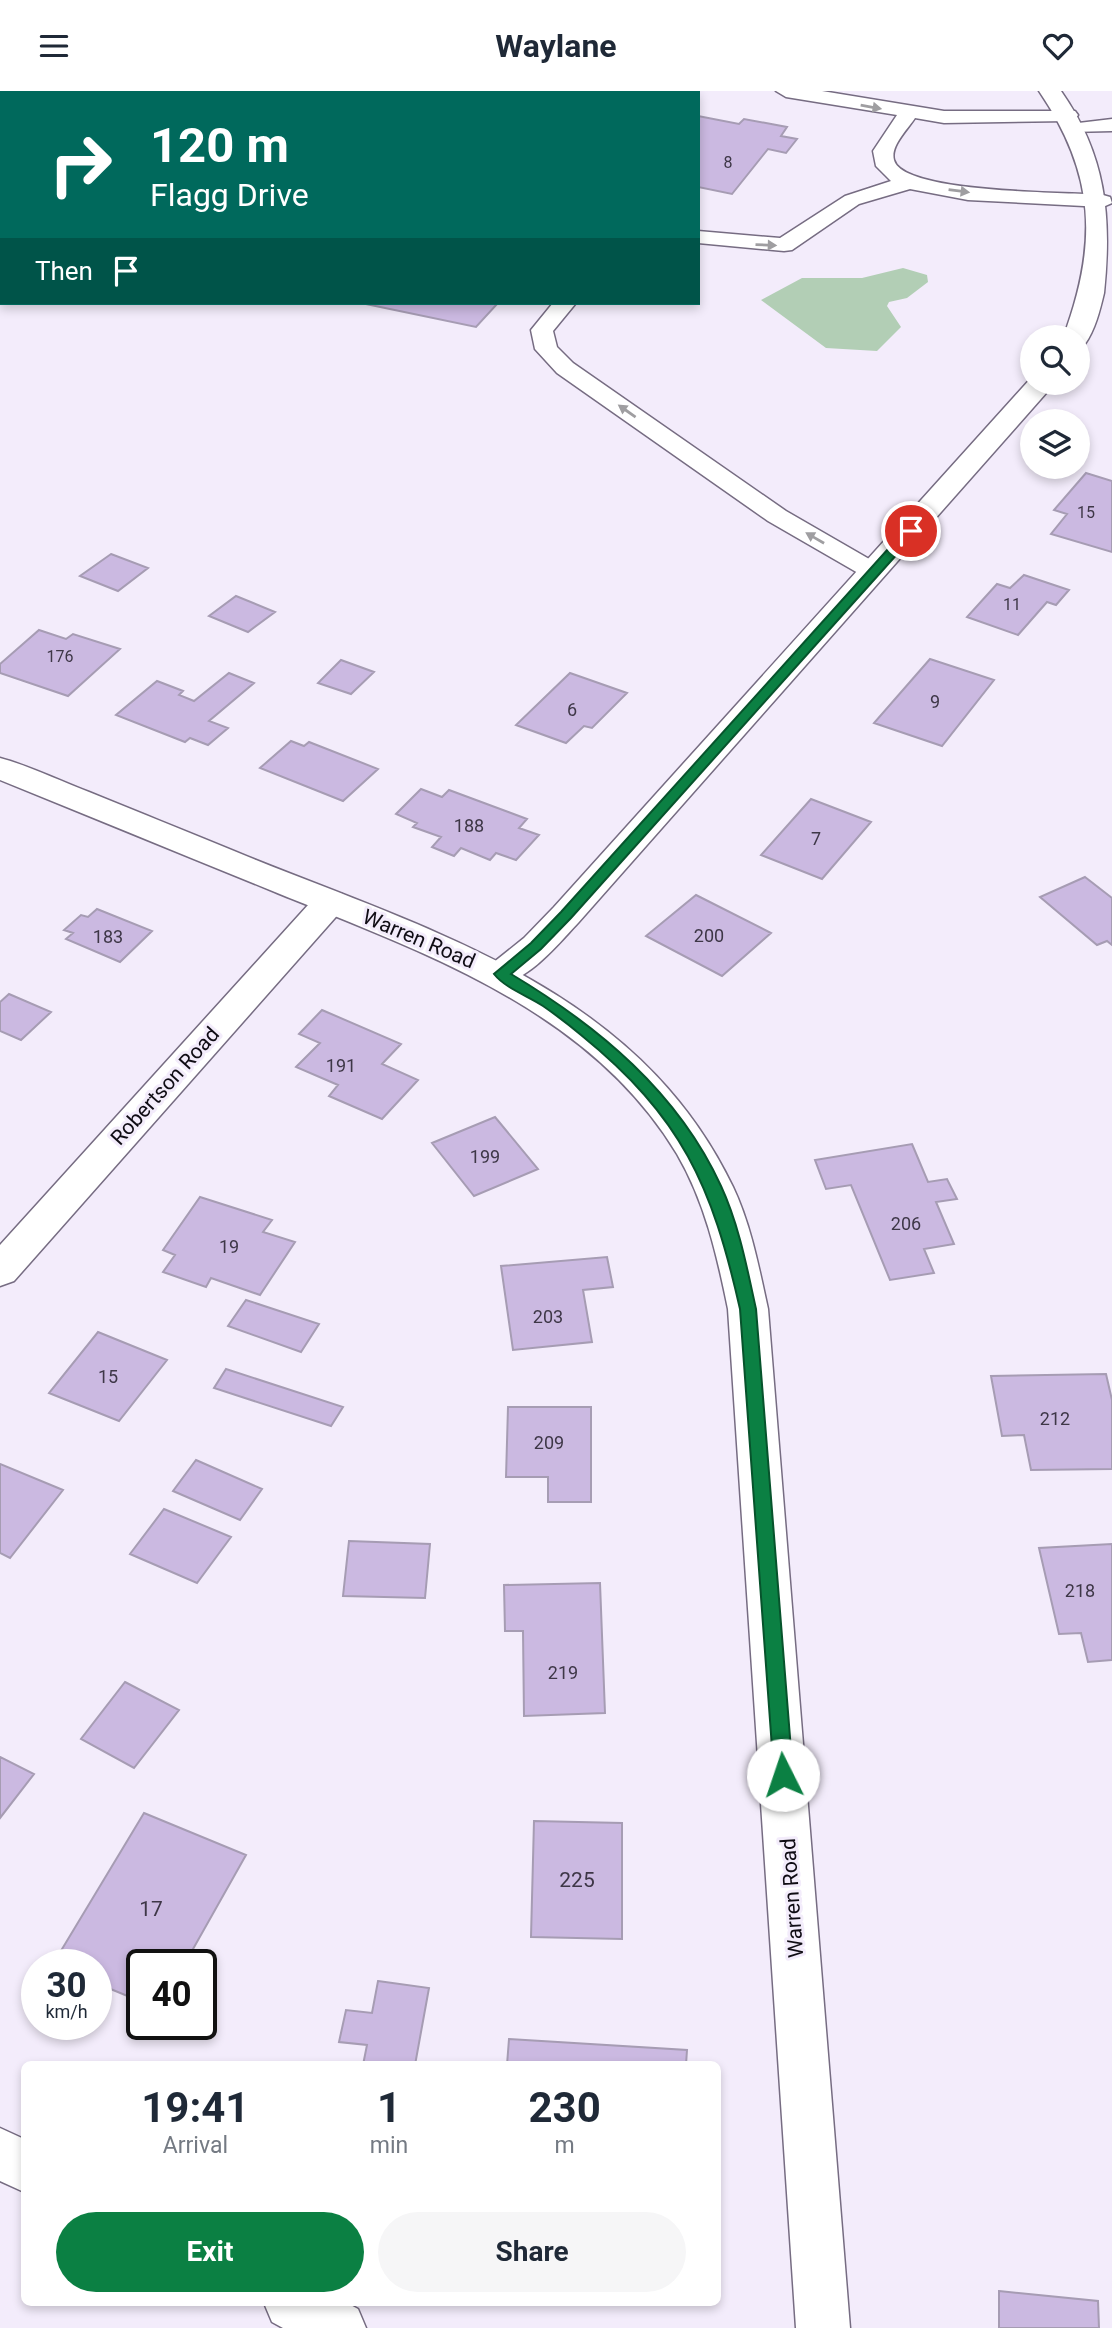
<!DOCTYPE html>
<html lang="en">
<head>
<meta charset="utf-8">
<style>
	:root { --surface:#fff; --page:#f6f6f7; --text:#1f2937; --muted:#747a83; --accent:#0b8043 }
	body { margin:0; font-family:Roboto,sans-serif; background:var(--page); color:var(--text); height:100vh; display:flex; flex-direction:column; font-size:26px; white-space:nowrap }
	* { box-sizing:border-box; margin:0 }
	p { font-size:23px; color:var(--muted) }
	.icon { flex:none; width:38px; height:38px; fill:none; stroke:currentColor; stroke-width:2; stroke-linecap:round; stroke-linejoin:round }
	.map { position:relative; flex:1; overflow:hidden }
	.side { position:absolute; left:21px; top:1970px; width:700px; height:245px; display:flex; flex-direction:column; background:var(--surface); border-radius:10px; box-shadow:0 4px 10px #0003 }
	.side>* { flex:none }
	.guide { position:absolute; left:0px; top:0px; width:700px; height:214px; box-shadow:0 4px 10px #0003; background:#00695c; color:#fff; overflow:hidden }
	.fabs { position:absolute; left:1020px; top:234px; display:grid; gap:14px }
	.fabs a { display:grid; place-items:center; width:70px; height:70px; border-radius:50%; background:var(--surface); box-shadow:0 4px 10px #0003; font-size:35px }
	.speed { position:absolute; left:21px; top:1858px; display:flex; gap:14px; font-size:35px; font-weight:700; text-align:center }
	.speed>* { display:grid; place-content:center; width:91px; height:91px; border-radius:50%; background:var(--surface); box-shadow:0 4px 10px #0003; line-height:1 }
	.speed small { font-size:18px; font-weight:400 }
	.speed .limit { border:4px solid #111; border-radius:10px; background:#fff; color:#111 }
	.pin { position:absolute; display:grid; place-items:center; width:60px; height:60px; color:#fff; margin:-30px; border:4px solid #fff; border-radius:50%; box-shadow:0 2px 7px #0007 }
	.me { position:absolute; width:77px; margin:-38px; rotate:356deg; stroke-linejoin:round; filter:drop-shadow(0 0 5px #0008) }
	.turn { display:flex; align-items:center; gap:24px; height:147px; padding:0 35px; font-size:32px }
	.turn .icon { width:91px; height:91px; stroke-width:2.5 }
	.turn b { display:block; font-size:49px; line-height:60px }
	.then { display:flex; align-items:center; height:66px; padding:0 35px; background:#0003; gap:14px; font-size:26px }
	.eta { display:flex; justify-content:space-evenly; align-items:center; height:119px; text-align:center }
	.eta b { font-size:42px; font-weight:700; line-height:49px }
	.cta { display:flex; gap:14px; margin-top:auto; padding:14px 35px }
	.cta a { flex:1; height:80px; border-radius:42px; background:var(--accent); color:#fff; font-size:28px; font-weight:700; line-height:80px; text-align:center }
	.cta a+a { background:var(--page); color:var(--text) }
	header { display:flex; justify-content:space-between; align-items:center; height:91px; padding:0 35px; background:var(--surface); font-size:32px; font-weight:700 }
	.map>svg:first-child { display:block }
	.green { fill:#b2ceb5 }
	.building { fill:#cbb9e1; stroke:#a69cb3; stroke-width:2 }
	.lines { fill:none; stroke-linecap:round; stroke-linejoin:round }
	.lane-casing { stroke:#766c82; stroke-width:3 }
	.street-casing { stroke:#766c82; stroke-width:3 }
	.secondary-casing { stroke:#766c82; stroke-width:3 }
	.lane { fill:#fff; fill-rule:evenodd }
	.street { fill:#fff; fill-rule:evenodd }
	.secondary { fill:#fff; fill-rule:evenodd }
	.oneway { fill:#9f9ea1 }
	.route { fill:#0b8043; stroke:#07532c; stroke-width:2 }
	.labels { text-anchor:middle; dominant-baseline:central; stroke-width:6; stroke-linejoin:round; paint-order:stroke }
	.far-number-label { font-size:16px; fill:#3e3747 }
	.number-label { font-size:18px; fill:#3e3747 }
	.street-label { font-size:21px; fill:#0f0c14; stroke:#f3ecfb }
	.near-number-label { font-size:21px; fill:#3e3747 }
</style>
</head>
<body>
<header><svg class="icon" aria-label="menu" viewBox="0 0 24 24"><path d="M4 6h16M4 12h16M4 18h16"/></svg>Waylane<svg class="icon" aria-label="heart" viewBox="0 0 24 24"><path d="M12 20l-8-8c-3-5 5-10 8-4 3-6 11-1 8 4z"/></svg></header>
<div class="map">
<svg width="1112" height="2237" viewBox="0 0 1112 2237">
	<rect width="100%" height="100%" fill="#f3ecfb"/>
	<path class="green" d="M903,177L927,184L928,191L907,207L889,211L887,215L901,236L877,260L826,257L761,209L802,187H862Z"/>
	<path class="building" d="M185,0H622L632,2H194Z
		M698,25L739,33L744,28L787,36L781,45L797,48L786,62L768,58L732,103L698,96Z
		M361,212H498L476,236Z
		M1086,382L1112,390V461L1051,443L1067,423L1054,419Z
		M111,463L148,477L118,500L80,485Z
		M1024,484L1069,499L1056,514L1047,511L1018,544L967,526L997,493L1010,497Z
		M236,505L275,521L248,541L209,525Z
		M39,539L66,548L73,543L120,558L68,605L0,582V573Z
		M930,568L994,589L942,655L874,632Z
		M341,569L374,581L351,603L318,592Z
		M229,582L254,592L209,630L228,637L208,654L190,647L185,651L116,624L157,590L183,600L179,604L194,610Z
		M570,582L627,602L592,637L584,635L566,652L516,634Z
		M291,650L304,655L309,651L378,678L343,710L260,677Z
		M421,698L442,706L449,699L527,728L519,737L539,744L516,769L496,762L490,769L461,757L454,765L432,756L441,746L413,736L417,732L396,723Z
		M811,708L871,731L822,788L761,764Z
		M1085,786L1112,807V854L1107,850L1097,854L1040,806Z
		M696,804L771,842L722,885L646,845Z
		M97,818L152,840L120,871L66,848L73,842L64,839L81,824L88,826Z
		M9,903L51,921L21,949L0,940V911Z
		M322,919L401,953L382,973L418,989L382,1028L329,1005L338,994L296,976L320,952L299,943Z
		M495,1026L538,1078L474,1105L432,1052Z
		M912,1053L928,1091L947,1088L957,1108L936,1111L954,1153L924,1158L934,1182L890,1189L851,1094L826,1098L815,1069Z
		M200,1106L272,1129L263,1141L295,1151L260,1204L211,1187L206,1196L163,1181L175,1164L163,1159Z
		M607,1166L613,1196L583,1199L592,1251L513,1259L501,1175Z
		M246,1209L319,1233L301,1261L228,1235Z
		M98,1241L167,1269L119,1330L49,1302Z
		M226,1278L343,1316L331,1335L214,1297Z
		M1106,1283L1112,1309V1378L1031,1379L1024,1344L1002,1345L991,1285Z
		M508,1316H591V1411H548V1386H506Z
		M196,1369L262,1398L240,1429L173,1400Z
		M0,1373L63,1399L10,1467L0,1462Z
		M164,1418L231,1446L197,1492L130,1463Z
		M349,1450L430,1453L425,1507L343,1505Z
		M1112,1453V1569L1088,1571L1081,1542L1059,1543L1039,1457Z
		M600,1492L605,1622L524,1625L523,1540H505L504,1494Z
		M125,1591L179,1619L134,1677L81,1648Z
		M0,1666L34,1683L0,1727Z
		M144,1722L246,1764L184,1874H142V1911L96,1892V1874L53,1873Z
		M534,1730L622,1732V1848L531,1846Z
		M378,1890L429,1897L415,1974H363L367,1954L339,1951L346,1919L372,1922Z
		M509,1948L687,1959L686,1974H507Z
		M999,2200L1098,2210L1099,2237H999Z"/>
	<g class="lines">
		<defs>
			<path id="lane" d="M776,0H822L944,20H1075L1078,24L1075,28L1068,30L944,32L915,27C908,38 890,55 894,69C903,103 1070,101 1103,104L1110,106L1112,112L1103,116L968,109L910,98L859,113L792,159L784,160L698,152V140L780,147L845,105L891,90L876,75L873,60L897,24L786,6Z
				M1112,28V40L1070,41L1067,37L1070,33Z
				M553,212H576L553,240L557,256L573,272L786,420L883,476L887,481L883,486L874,489L865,486L768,430L557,282L535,258L531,239Z"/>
			<path id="street" d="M1039,0H1061C1106,64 1112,125 1104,202C1100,219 1095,239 1085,253L1078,254V247H1063C1098,153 1096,84 1039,0Z
				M1032,286V292H1055L578,832C557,854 521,900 489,891L483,883L489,875L524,847L554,816Z
				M330,800L342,803L347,811L342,819L14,1190L0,1195V1154L318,803Z
				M0,2037L24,2048V2101L0,2090Z
				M264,2212H347L358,2218L366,2237H283L272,2231Z"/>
			<path id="secondary" d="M0,667C30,675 60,690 89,701C145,724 201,746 256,769C441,843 640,902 733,1096C751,1134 759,1177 768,1218L850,2237H796L728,1218C717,1164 705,1111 677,1063C590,918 422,861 275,801C183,764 92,726 0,689Z"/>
		</defs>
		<use href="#lane" class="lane-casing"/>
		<use href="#street" class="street-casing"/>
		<use href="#secondary" class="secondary-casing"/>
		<use href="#lane" class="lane"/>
		<use href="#street" class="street"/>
		<use href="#secondary" class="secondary"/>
	</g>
	<defs><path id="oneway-solid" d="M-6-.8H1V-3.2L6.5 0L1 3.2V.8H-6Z" transform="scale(1.75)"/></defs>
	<g class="oneway">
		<use href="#oneway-solid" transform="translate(871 16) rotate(10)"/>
		<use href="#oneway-solid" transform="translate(959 100) rotate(7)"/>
		<use href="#oneway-solid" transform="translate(766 154) rotate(2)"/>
		<use href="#oneway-solid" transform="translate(627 320) rotate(-145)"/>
		<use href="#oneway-solid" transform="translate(815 447) rotate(-150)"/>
	</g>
	<path class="route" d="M911,436L916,437V442L571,827L541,858L511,883C598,935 678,1001 721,1095C739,1134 747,1177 756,1218L793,1684L790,1690L783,1693L776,1690L774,1684L740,1218C712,1094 682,1026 581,944C569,934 556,924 543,915C528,905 505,897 494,883L531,852L561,821L907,437Z"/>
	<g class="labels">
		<g class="far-number-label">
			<text x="728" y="71">8</text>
			<text x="1086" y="421">15</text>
			<text x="1012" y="513">11</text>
			<text x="60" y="565">176</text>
		</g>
		<g class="number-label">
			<text x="935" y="610">9</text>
			<text x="572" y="618">6</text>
			<text x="469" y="734">188</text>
			<text x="816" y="747">7</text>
			<text x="709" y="844">200</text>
			<text x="108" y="845">183</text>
			<text x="341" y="974">191</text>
			<text x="485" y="1065">199</text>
			<text x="906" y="1132">206</text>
			<text x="229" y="1155">19</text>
			<text x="548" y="1225">203</text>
			<text x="108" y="1285">15</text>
			<text x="1055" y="1327">212</text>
			<text x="549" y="1351">209</text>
			<text x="1080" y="1499">218</text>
			<text x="563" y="1581">219</text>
		</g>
		<g class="street-label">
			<text transform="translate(419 848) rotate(23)">Warren Road</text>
			<text transform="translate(165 995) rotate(-48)">Robertson Road</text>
			<text transform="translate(792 1807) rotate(-94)">Warren Road</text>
		</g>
		<g class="near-number-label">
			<text x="577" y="1789">225</text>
			<text x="151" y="1818">17</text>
		</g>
	</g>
</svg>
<div class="fabs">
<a><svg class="icon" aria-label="search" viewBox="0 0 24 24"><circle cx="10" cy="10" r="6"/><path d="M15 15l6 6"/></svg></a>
<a><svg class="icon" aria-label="layers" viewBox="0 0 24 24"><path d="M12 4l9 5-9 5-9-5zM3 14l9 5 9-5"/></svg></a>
</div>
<div class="speed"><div>30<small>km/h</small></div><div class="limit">40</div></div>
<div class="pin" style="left:911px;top:440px;background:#d93025"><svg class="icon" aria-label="arrive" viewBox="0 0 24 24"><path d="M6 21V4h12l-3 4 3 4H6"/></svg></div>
<svg class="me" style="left:783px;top:1684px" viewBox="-20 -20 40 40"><circle r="19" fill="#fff"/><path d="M0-13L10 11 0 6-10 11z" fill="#0b8043"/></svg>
<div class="guide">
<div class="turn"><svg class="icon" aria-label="right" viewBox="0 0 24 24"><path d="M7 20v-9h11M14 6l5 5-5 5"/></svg><div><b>120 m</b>Flagg Drive</div></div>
<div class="then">Then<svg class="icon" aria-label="arrive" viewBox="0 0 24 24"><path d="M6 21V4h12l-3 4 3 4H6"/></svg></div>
</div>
<section class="side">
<div class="eta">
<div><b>19:41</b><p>Arrival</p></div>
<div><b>1</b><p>min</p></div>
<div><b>230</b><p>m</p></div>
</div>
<div class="cta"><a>Exit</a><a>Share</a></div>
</section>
</div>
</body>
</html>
